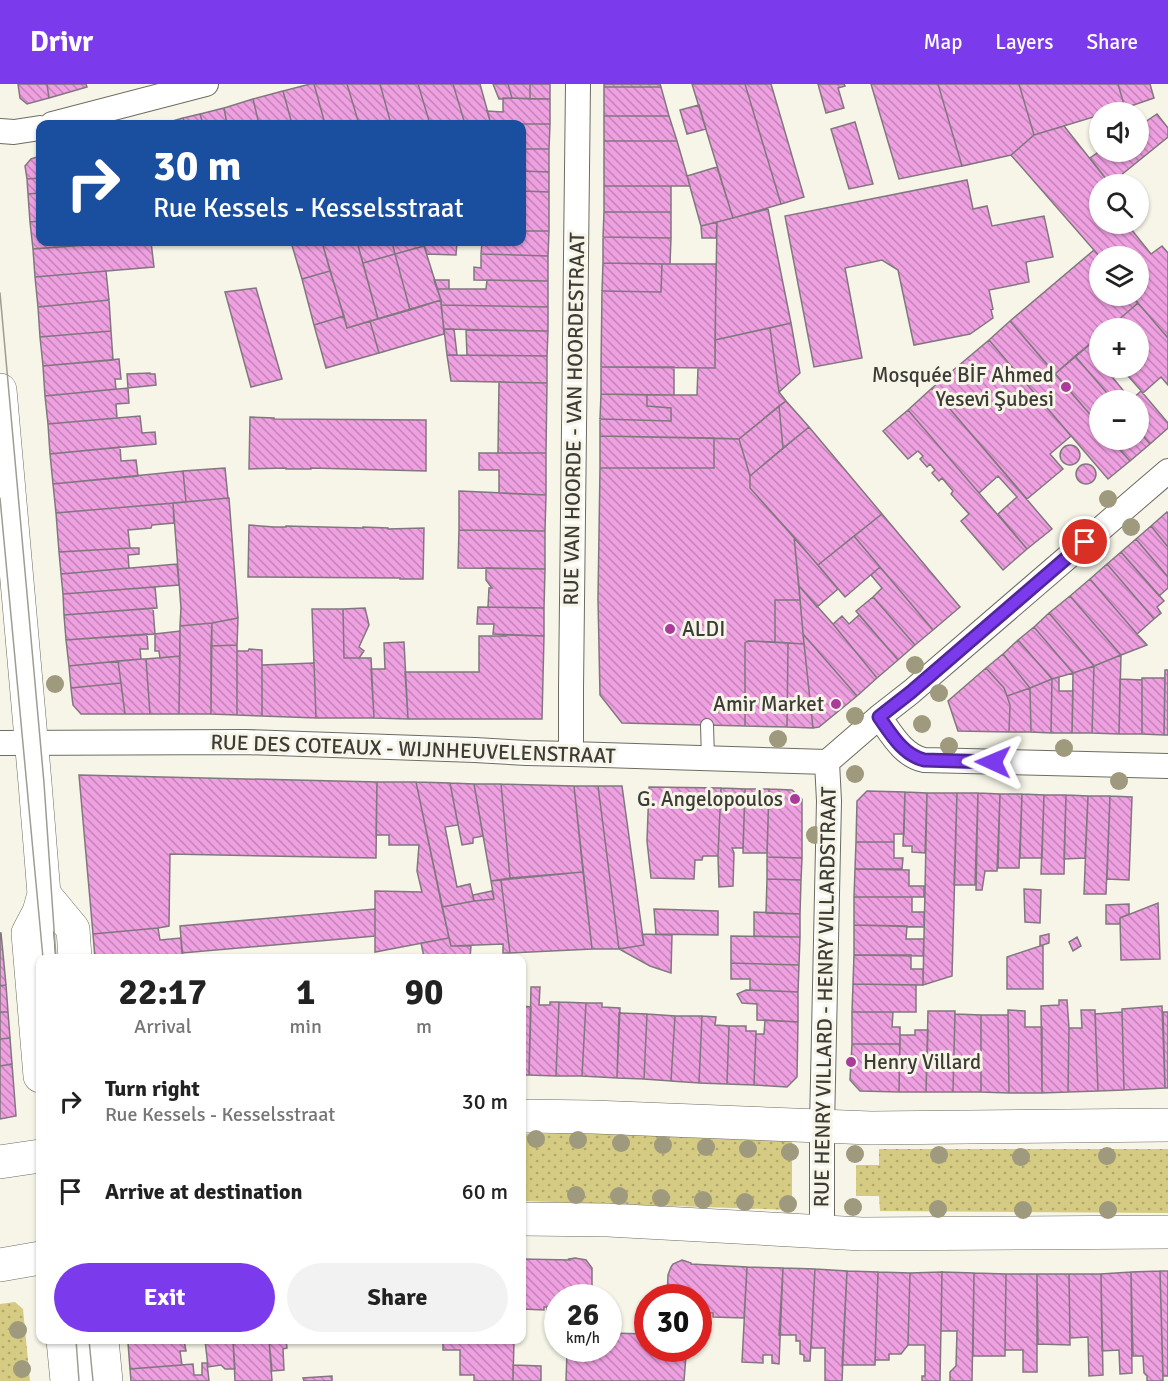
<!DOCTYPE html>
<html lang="en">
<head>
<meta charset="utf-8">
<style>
	:root { --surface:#fff; --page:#f2f2f2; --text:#222; --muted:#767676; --accent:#7c3aed }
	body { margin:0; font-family:Signika,sans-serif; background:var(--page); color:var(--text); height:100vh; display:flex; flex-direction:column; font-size:22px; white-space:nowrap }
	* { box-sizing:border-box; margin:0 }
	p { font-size:20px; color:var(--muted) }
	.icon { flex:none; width:33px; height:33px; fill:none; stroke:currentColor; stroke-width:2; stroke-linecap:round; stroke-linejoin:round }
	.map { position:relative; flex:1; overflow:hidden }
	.drawer { position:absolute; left:36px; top:870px; width:490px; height:390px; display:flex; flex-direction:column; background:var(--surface); border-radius:12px; box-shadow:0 2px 4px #0004 }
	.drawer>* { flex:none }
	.banner { position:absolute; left:36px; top:36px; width:490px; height:126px; border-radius:12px; box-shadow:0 2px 4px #0004; background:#1a4fa0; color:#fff; overflow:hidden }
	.buttons { position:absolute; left:1089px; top:18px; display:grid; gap:12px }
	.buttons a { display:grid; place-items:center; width:60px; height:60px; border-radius:50%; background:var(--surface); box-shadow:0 2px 4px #0004; font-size:30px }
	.speed { position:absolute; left:544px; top:1200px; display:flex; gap:12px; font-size:30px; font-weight:700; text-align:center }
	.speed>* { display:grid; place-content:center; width:78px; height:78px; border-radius:50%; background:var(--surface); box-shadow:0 2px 4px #0004; line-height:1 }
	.speed small { font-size:15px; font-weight:400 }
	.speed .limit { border:9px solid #d22; background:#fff; color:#111 }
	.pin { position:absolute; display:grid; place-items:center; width:51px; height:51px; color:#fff; margin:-26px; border:3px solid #fff; border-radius:50%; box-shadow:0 2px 6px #0007 }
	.me { position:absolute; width:66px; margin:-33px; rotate:271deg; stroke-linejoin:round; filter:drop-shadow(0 0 4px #0008) }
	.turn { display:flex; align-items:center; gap:21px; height:126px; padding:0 18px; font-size:27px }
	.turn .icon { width:78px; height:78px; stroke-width:2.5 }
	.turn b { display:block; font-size:42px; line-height:51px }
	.eta { display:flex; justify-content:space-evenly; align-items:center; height:102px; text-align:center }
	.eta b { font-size:36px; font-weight:700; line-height:42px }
	.action { display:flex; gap:12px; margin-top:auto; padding:12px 18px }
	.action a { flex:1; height:69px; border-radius:36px; background:var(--accent); color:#fff; font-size:24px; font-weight:700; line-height:69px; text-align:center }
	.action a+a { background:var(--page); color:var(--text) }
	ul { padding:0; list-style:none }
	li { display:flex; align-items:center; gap:18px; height:90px; padding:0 18px }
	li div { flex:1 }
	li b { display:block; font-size:22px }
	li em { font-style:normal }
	header { display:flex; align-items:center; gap:36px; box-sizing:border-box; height:84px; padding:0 30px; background:var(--accent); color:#fff }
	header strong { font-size:28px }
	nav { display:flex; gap:33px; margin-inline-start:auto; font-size:21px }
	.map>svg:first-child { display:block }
	.park { fill:url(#park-dots) }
	.building { fill:url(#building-back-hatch); stroke:#81777e; stroke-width:1.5 }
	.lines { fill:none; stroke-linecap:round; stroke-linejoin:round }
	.lane-casing { stroke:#6e6c61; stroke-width:14 }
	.street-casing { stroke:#6e6c61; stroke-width:26 }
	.secondary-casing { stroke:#6e6c61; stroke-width:34 }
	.lane { stroke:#fff; stroke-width:12 }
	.street { stroke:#fff; stroke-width:24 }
	.secondary { stroke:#fff; stroke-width:33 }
	.tram { stroke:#9e9d94; stroke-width:1.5 }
	.tree { fill:#9f9a7d }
	.route-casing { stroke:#51269a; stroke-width:15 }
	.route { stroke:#7c3aed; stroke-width:10 }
	.poi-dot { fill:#a93c9b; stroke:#f6f5e8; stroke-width:2 }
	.labels { text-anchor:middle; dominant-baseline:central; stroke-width:6; stroke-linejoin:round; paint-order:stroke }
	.poi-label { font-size:21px; fill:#3c3b36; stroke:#f6f5e8; text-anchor:end }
	.street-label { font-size:21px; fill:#3c3b36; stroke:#f6f5e8 }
</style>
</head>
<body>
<header>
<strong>Drivr</strong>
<nav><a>Map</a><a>Layers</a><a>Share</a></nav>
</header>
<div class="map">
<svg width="1168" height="1297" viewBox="0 0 1168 1297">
	<defs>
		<pattern id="park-dots" width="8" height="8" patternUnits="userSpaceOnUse" patternTransform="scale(1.5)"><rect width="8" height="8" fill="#d6cb82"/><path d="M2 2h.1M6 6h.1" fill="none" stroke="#afa66b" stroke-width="1.8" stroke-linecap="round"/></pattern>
		<pattern id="building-back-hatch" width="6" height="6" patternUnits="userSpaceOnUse" patternTransform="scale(1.5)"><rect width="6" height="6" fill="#efa0e1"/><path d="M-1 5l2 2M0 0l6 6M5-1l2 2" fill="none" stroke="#c384b7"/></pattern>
	</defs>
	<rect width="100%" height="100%" fill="#f6f5e8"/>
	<path class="park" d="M640,1048L792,1052V1126L522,1117V1050Z
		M879,1065H1168V1129L880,1127L879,1112H856V1081H879Z
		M15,1218L23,1225L30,1297H0V1220Z"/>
	<path class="building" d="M18,0H47L49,14L27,20L20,14Z
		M47,0H86L87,3L49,14Z
		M310,0H314L325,40H292L283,7Z
		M314,0H347L359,40H325Z
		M347,0H380L391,40H359Z
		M380,0H418L430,40H391Z
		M418,0H453L465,40H430Z
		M453,0H480L491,40H465Z
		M493,0H508L512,14L499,15Z
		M508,0H530V15L512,14Z
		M530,0H550V15H530Z
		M604,0H660L661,3H604Z
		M692,0H745L781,120L733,134Z
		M745,0H771L804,113L781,120Z
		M818,0H844L845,2L838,4L844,24L826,29Z
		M871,0H938L962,82L899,95Z
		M938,0H1019L1034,51L1011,71L962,82Z
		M1019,0H1118L1125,24L1109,28H1100V31L1034,51Z
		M1118,0H1150L1154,14L1125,24Z
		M604,3H661L669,32H604Z
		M283,7L292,40H259L253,15Z
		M503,14L550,15V40H491L487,27L503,28Z
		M253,15L259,40H227L224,24Z
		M699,21L706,45L687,50L680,26Z
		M224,24L227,40H203L200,30Z
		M200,30L203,40H185L183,34Z
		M1157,30L1168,44V53L1110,100L1090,74L1100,67L1138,68V43Z
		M604,32H669L677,57H604Z
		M183,34L185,40H169V38Z
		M855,38L873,100L849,105L831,45Z
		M491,40H550L549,65H522V40Z
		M1064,42L1110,100H1100V140H1127L1151,170L1162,162L1168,169V254L1132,212H1138V172L1100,173L1011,71L1034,51Z
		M604,57H677L690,102H604Z
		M522,65H549V88L522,87Z
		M40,72V94L27,95L25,82L31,75Z
		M717,83L733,134L701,142L687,92Z
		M522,87L549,88V108L522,107Z
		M40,94V109L28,110L27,95Z
		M967,96L973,125L987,122L992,142L1044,132L1053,173L1026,178L1029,198L989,206L993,225L991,226L993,234L970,250L914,261L898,186L882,176L845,184L862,274L814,283L785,132Z
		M604,102H671V128H604Z
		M522,107L549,108V147H522Z
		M40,109V137L30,138L28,110Z
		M768,125L791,239L715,256L717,138Z
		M604,128H671V154L603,153Z
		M40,137V158H98L99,160L33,165L30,138Z
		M717,138L716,154H702L701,142Z
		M522,147H549L548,172L481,170L482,158H522Z
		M603,153L671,154L670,180L603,179Z
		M124,158H151L154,183L35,193L33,165Z
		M291,158H322L330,187L302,195Z
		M322,158H357L378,235L347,244Z
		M357,158H392L395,170L363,179Z
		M392,158H423L424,162L395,170Z
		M423,158H457L456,171L427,170Z
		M424,162L441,216L410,226L395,170Z
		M1094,166L1100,173V212H1132L1138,219L1109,244H1100V252L1055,290L1010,237Z
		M395,170L410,226L378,235L363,179Z
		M481,170L548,172V197L474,196V183L481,184Z
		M603,179L662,180L661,208L602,207Z
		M662,180H716L715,284L601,283L602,207L661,208Z
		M106,187L109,216L38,223L35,193Z
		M330,187L344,232L314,241L302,195Z
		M434,196H449V205H437Z
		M487,196L548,197V223L441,221V216L437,205H486Z
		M256,204L282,295L251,303L225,208Z
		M109,216L111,247L40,253L38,223Z
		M441,216L444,250L379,269L370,237Z
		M1138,219L1168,254V301L1161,293L1143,309L1121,284H1138V244H1109Z
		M441,221L548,223V247L444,245Z
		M344,232L347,244L370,237L379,269L326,284L314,241Z
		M1010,237L1100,342V356H1111L1130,377L1108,395L989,256Z
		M791,239L800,289L779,308L770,244Z
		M770,244L779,308L786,317L739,355L600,352V335L671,337V324L647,322V311H697L698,284H715V256Z
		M444,245H454L457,271H447Z
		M466,246L548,247L547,272L467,271Z
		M111,247L113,276L43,282L40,253Z
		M1096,255L1100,259V284H1121L1123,286L1113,294L1131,316L1141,307L1168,339V344L1150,360L1138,346V316H1113L1075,272Z
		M989,256L1071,352L1050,370L1063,385L1027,415L932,304Z
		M447,271L547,272V299L451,297Z
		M1075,272L1113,316H1100V342L1055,290Z
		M119,275L121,295H115L116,305L45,312L43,282Z
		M601,283H674V311L601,310Z
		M150,289V290H155L156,301L128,304L127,290Z
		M499,298L547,299L546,369H498Z
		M128,304L129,319L116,320L117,334L48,340L45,312Z
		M932,304L1052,445L1027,465L998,430L1017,413L998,392L979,409L908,326Z
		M601,310L647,311V322L671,324V337L600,335Z
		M786,317L809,343L783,364L779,322Z
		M779,322L783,364L750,392L739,355Z
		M908,326L1027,465L1003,486L961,437L969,430L951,410L953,407L942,394L939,397L932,389L935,386L930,380L927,383L920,375L923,372L918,367L908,375L883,347Z
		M140,332L142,349L155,348L156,360L50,370L48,340Z
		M250,333L274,334V335L426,336V387L311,384V385H286V384L249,385Z
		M809,343L882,430L818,481L750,404V392Z
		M1138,346L1150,360L1130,377L1111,356H1138Z
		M600,352L714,354V384H600Z
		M714,354L739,355L750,392V404L794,453L800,516H775V558L748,557L745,559V642L622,639L600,611L598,515L600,384H714Z
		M1060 371a10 10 0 1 1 20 0a10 10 0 1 1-20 0Z
		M120,363L121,377L136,376L138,392L53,400L50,370Z
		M479,369H546V411L499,409V386H479Z
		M1076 390a10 10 0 1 1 20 0a10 10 0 1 1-20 0Z
		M225,384L228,414L186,418L183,387Z
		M183,387L186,418L56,429L53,400Z
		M459,407L546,411L545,447L459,446Z
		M229,414L238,534L212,539L180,542L181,524L173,419Z
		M173,419L174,439L152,441L151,444L128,446L130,464L59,468L56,429Z
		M1167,428L1168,430V463L1151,442Z
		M882,430L960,523L933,546L854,452Z
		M249,441L274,443H286V442L363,444V443L388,444V445L424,444L423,495H400V494L248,493Z
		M1151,442L1168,463V493L1136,455Z
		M459,446L545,447V485L458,484Z
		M854,452L880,483L845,513L818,481Z
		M794,453L838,505L817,523L799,502Z
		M1136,455L1168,493V504L1159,512L1121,468Z
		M130,464H139V470L128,471L129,484L61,490L59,468Z
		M1121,468L1164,517L1157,523L1161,529L1154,535L1107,480Z
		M177,480L179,501L63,510L61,490Z
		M1107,480L1154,535L1137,550L1090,495Z
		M880,483L933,546L915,561L873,513L882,504L871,491Z
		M486,484L545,485L544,524L488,523L489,504H492L486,496Z
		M1090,495L1137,550L1147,561L1121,571L1070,512Z
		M799,502L833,540L877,594L857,612L803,550Z
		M155,503L157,524L64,531L63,510Z
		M1070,512L1121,571L1094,582L1049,529Z
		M873,513L915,561L898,576L856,527Z
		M775,516H800L804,560L775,558Z
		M478,523L544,524V552L493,550L494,540H477Z
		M153,524L155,550L66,556L64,531Z
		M365,524L369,541L359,563L364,567L359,574H344L343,525Z
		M312,525H343L344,574H371L374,634H316Z
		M1049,529L1094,582L1073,589L1034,543Z
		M859,531L898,576L877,594L833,540L842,532L849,540Z
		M238,534L237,561L211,562L212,539Z
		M212,539L211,630H179L180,542Z
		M1034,543L1073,589L1052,595L1018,556Z
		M180,547V572L160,574L159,567H155V550Z
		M147,550L148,565H140L141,575L69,582L66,556Z
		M803,550L857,612L819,643L813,644Z
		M506,551L544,552L542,635H408L405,588H479V552H506Z
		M1018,556L1052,595L1030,604L1003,570Z
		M748,557L788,559L787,643L745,642V559Z
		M404,558L408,635L374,634L371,585H385L384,559Z
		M788,559L804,560L813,644L787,643Z
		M237,561V631L211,630V562Z
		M249,565L262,566V632L237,631V567H248Z
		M1003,570L1030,604L1007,612L1004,604L986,584Z
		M1121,571L1119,650L1092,649L1094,582Z
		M180,572L179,630H150L146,575Z
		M141,575H146L150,630H125L118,577Z
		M118,577L121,599L71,604L69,582Z
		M314,579L316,634L262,632V581Z
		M1094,582L1092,649H1072L1073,589Z
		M986,584L1004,604L1007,612L1010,621L1009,648L958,647L948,617Z
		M1165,586H1168V651H1164Z
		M1059,593V607H1073L1072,649H1051L1052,595Z
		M1142,594H1165L1164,651L1142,650Z
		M1052,595L1051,649L1031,648L1030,604Z
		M1120,595L1142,596V650H1119Z
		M121,599L125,630H81L73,621L71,604Z
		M1030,604L1031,648H1009L1010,621L1007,612Z
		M79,691L377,698L376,774L170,770L169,842L158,844L93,850Z
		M377,698H416L449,854L375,868V807L422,808L417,787L419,761H389V751H376Z
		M416,698L450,699L458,741L445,743L457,803L470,800L474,817L442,823Z
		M450,699L474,700L483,752L473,754V759L462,761Z
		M474,700H501L510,794L491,797Z
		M501,700L574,702L583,788L510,794Z
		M574,702H598L619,865H592Z
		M598,702H622L644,861L619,865Z
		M649,703L721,704L718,772H703L702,776H695L694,795L651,794L647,757Z
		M721,704L745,705L743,764H732L734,769L733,802L719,803L718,772Z
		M745,705H769L767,769H743Z
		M769,705L792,706L802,715V774L767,773Z
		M867,707L905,708L904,750H894V758H856L857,717Z
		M905,708L927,709L925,769L912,768V762H903Z
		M927,709H957L952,892L923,901Z
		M957,709H978L975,801H954Z
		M978,709L1000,710L997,787H985L982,806H976Z
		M1000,710H1022L1019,784H998Z
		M1022,710L1044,711L1042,774H1020Z
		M1044,711H1066L1064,790H1041Z
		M1066,711L1088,712L1085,774L1064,775Z
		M1088,712H1110L1106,810H1084Z
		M1110,712L1132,713L1129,796L1107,795Z
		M856,758H894V774H903L902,785H855Z
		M767,773L802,774L801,796L767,795Z
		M855,785L909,786V802H924V813H854Z
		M583,788L592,865L510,869L501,796Z
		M767,795L801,796L800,830L766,829Z
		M501,796L510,869H503V860L451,862L442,823L474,817L494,815L491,797Z
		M1024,805L1041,806L1040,839L1025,838Z
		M492,807L494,815L474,817L473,811Z
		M854,813H912V828H924V843L854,841Z
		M1158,819L1160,875L1121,876L1120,834Z
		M1129,820V830L1120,834V840H1106V821Z
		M375,825V852L182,869L180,842Z
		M654,825L718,827V851L656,850Z
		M754,828L800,830V853L754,852Z
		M854,841L907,842L906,855H924L923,872L854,871Z
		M158,844L160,856L181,854L183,874H95L93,850Z
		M0,849H1L6,901L0,902Z
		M642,850L672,851L671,889L650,882L619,865L644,861Z
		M1049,850V859L1040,862V852Z
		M731,852L800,853L799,881L731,879Z
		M1077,853L1081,862L1073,867L1069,858Z
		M449,854L451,862H471L470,874H444V870L424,873L421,859Z
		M1043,861V905H1007V873Z
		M854,871H911V885H923V901L853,900Z
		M731,879L799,881L798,908L750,906V895H731Z
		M853,900L916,901V928H852Z
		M6,901L8,928H0V902Z
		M531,903H540L539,921H550V918H559L556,992L529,991Z
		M746,906L798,908V938L757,936V920L742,919L737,910Z
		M1059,916H1067L1069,944L1068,1008L1042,1009L1041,922L1059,921Z
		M559,918L586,919L582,992H556Z
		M586,919H602V923L620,924L617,994L582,992Z
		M522,922L531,923L529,991H522Z
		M1162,922L1165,1004L1124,1006L1122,925Z
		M1008,926L1025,927V943H1042V1009H1009Z
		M1081,926H1095L1098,1007L1068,1008L1069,944H1082Z
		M928,927H955L953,1008H926Z
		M0,928H8L10,954L0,955Z
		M852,928H893L892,943H900V960H852Z
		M1122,928L1124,1006L1098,1007L1095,930Z
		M1163,928H1168V1004H1165Z
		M619,929L647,930L644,995L617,994Z
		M647,930L675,932L671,997L644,995Z
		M955,930L981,931V1008H953Z
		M981,931H1008L1009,1009L981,1008Z
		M675,932H702L699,999L671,997Z
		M702,932L716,933L715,941L729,942L727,1000L699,999Z
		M765,936L798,938L797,993L787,1003L754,1001L756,950H764Z
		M729,942H746V947H756L754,1001L727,1000Z
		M915,946H928L926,1008H899L900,951H915Z
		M10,954L12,980L0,982V955Z
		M852,960H900L899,1008L860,1007L850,996Z
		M12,980L16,1032L0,1035V982Z
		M575,1174L586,1176L592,1184V1214H558V1252H551L552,1238H546L547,1223H544V1226L522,1225V1175L570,1176L569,1175Z
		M682,1176L691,1179V1180L747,1183L744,1234L713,1233V1229H709V1244H703V1258H699V1214H667L668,1191L671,1183L673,1180Z
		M747,1183L783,1184L779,1280L772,1279V1271H763V1279L742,1278Z
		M783,1184L815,1185L810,1277H804V1271L800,1270V1257H796V1251H779Z
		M815,1185L847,1187L842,1297H825V1264H811Z
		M847,1187L878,1188L875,1281H842Z
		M1160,1187H1168V1292H1163Z
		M1160,1187L1163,1297H1147V1292L1144,1289L1143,1272H1133L1131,1188Z
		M878,1188L910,1189L908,1261L901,1270H889V1276H875Z
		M942,1188L974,1189L972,1297H950V1288L956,1282L957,1247H941Z
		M942,1188L940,1297H922V1292H925V1261H908L910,1189Z
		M1131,1188L1132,1289L1120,1290L1119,1266L1102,1267L1101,1190Z
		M974,1189L1006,1190L1005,1272H973Z
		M1006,1190H1037V1288H1023V1266H1005Z
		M1037,1190H1069L1070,1261L1038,1260Z
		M1069,1190H1101L1103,1291L1089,1292L1088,1253L1070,1254Z
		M609,1249L648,1250V1264H682V1271H686L684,1297H566L567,1267H571V1264H609Z
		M127,1256H154L128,1259Z
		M154,1256H184L186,1267H180L182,1281L130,1285L128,1259Z
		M205,1256H233L235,1285H225L221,1281L208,1283Z
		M233,1256H269L272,1297H235Z
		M269,1256H286L287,1264L283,1265L284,1286L272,1287Z
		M443,1256H514L513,1297H474V1291H460V1266H443Z
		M202,1279H207L209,1297H131L130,1285L193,1280L194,1291H202Z
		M513,1281L541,1282V1297H513Z
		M332,1292V1297H304L303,1294Z"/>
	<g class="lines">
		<defs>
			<path id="lane" d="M707,641L708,675
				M46,833L49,874
				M83,1256L86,1297"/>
			<path id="street" d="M52,40L206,0
				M0,47L14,48L40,44
				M879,633C891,649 903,672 924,676L1168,682
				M0,659L245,658L475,666L527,669L571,670L827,678
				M571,670V604L578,0
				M827,678L879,633L911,608L1168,387
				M822,1148V1042L829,717L827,678"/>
			<path id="secondary" d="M0,306L35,699L44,810L39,828L28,849L40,992
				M44,810L73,845L75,874
				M522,1032L593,1033L871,1044L1168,1041
				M0,1078L40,1072
				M522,1135L608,1136L862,1150L1168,1148
				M0,1181L40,1174
				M63,1256L67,1297
				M102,1256L106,1297"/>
		</defs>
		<use href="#lane" class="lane-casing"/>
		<use href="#street" class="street-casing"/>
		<use href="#secondary" class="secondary-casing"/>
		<use href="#lane" class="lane"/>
		<use href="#street" class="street"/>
		<use href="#secondary" class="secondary"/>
		<path class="tram" d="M0,209L44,699L56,874
			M0,414L43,874
			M76,1256L79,1297
			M89,1256L93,1297"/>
	</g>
	<g class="tree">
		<circle cx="1108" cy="415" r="9"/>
		<circle cx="1131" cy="443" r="9"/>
		<circle cx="915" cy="581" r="9"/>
		<circle cx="55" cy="600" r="9"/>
		<circle cx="939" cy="609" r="9"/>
		<circle cx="855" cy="632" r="9"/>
		<circle cx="922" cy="640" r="9"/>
		<circle cx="778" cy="655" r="9"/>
		<circle cx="949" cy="662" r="9"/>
		<circle cx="1064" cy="664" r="9"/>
		<circle cx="855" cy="690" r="9"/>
		<circle cx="1119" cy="697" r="9"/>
		<circle cx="815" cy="751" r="9"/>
		<circle cx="536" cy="1055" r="9"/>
		<circle cx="578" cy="1056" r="9"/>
		<circle cx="621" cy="1059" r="9"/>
		<circle cx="663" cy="1061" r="9"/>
		<circle cx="706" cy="1063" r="9"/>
		<circle cx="748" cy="1065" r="9"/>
		<circle cx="790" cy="1068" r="9"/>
		<circle cx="855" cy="1070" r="9"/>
		<circle cx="939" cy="1071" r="9"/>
		<circle cx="1107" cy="1072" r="9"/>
		<circle cx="1021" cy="1073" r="9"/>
		<circle cx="576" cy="1111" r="9"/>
		<circle cx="619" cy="1112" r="9"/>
		<circle cx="661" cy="1114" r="9"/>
		<circle cx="703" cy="1116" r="9"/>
		<circle cx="745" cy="1118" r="9"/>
		<circle cx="788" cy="1120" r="9"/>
		<circle cx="853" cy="1123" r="9"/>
		<circle cx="938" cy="1125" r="9"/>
		<circle cx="1023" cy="1126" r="9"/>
		<circle cx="1108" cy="1126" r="9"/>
		<circle cx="18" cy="1246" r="9"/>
		<circle cx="22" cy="1285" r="9"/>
	</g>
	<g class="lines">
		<defs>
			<path id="route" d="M993,678L924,676C903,671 891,650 879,633L911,608L1085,458"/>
		</defs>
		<use href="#route" class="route-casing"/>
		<use href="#route" class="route"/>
	</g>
	<g class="poi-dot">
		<circle cx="1066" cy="303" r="6"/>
		<circle cx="670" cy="545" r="6"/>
		<circle cx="836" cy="620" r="6"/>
		<circle cx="795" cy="715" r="6"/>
		<circle cx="851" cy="978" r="6"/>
	</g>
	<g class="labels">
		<g class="poi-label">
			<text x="1054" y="291">Mosquée BİF Ahmed<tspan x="1054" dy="24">Yesevi Şubesi</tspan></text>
			<text x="682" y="545" text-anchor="start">ALDI</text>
			<text x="824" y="620">Amir Market</text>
			<text x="783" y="715">G. Angelopoulos</text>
			<text x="863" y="978" text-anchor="start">Henry Villard</text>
		</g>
		<g class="street-label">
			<text transform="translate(574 335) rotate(-89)">RUE VAN HOORDE - VAN HOORDESTRAAT</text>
			<text transform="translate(413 665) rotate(2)">RUE DES COTEAUX - WIJNHEUVELENSTRAAT</text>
			<text transform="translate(825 913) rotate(-89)">RUE HENRY VILLARD - HENRY VILLARDSTRAAT</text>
		</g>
	</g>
</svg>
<div class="buttons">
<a><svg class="icon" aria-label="sound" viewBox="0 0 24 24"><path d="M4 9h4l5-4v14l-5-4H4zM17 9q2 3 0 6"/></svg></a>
<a><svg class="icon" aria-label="search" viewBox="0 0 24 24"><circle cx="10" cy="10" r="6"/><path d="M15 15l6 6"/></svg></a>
<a><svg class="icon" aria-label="layers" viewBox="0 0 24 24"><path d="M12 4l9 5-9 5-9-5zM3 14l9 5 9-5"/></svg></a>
<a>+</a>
<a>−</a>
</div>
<div class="speed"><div>26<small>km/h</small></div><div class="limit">30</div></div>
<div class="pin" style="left:1085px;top:458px;background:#d93025"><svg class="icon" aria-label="arrive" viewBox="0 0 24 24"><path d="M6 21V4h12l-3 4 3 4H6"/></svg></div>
<svg class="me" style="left:993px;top:678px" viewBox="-20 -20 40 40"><path d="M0-17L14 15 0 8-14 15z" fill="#7c3aed" stroke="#fff" stroke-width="4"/></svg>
<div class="banner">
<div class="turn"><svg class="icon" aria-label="right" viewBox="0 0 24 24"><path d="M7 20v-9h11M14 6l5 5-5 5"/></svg><div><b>30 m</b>Rue Kessels - Kesselsstraat</div></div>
</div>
<section class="drawer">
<div class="eta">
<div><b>22:17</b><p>Arrival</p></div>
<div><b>1</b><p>min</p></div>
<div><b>90</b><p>m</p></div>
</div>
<ul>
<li><svg class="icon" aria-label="right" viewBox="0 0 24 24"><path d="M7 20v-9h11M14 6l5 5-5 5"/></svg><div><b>Turn right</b><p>Rue Kessels - Kesselsstraat</p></div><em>30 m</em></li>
<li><svg class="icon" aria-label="arrive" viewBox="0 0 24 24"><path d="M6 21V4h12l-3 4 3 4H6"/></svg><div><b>Arrive at destination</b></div><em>60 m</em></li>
</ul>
<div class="action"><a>Exit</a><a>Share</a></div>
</section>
</div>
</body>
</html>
